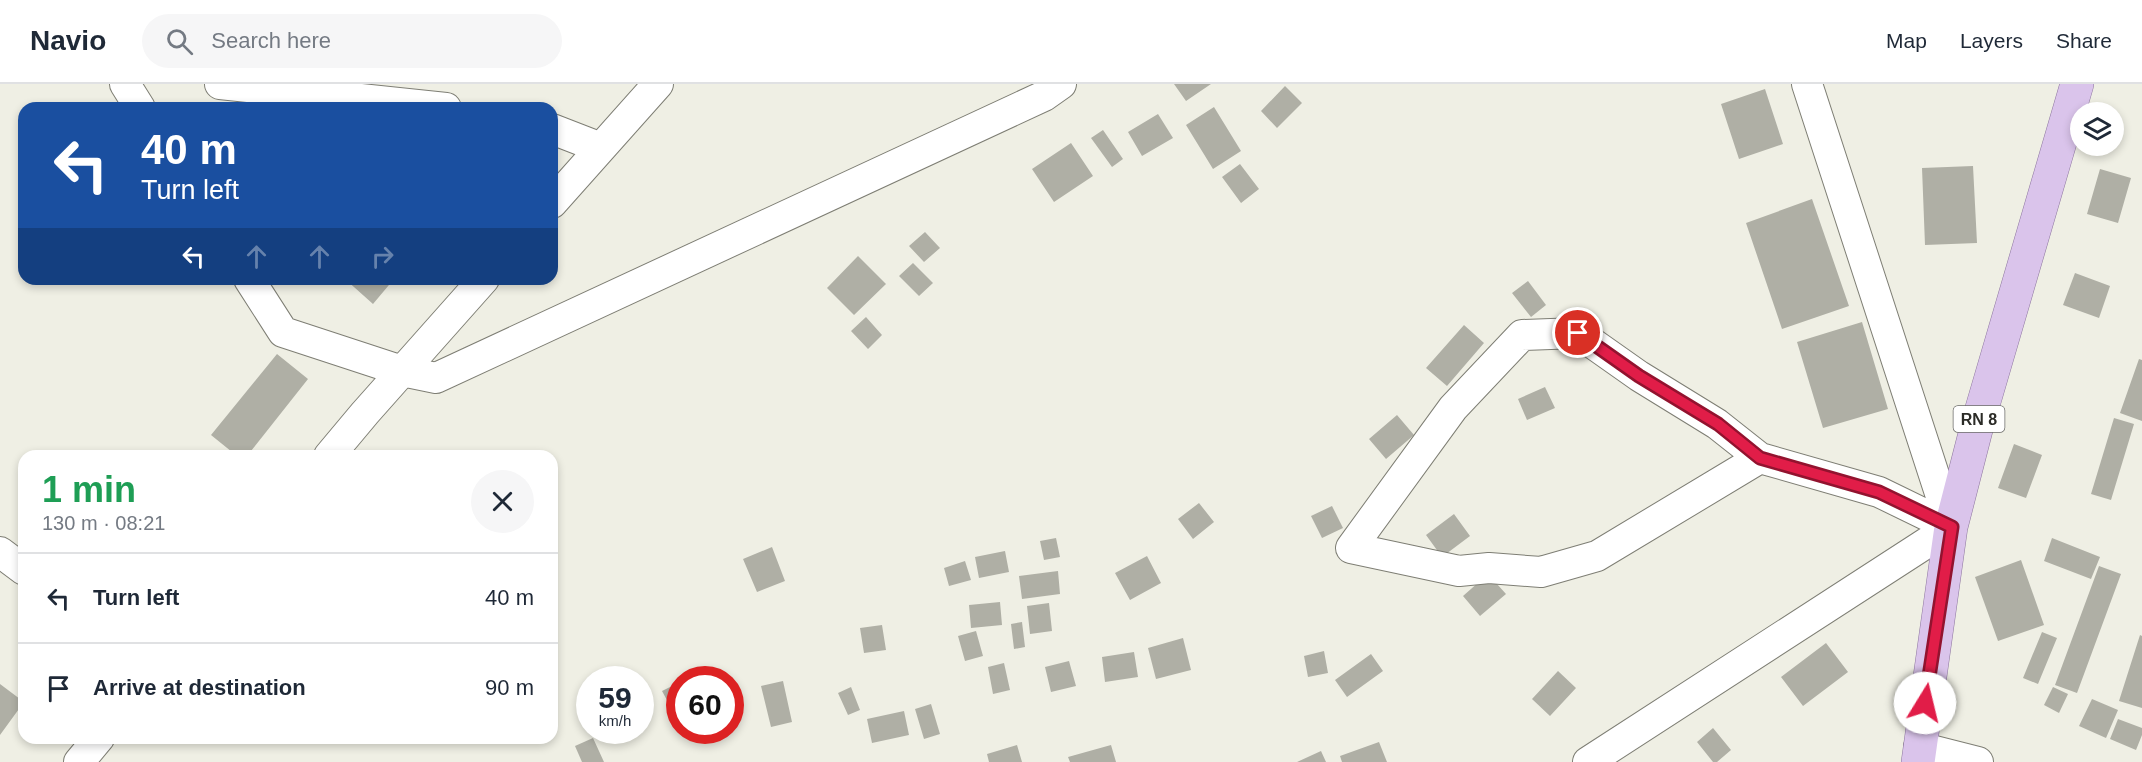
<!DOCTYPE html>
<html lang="en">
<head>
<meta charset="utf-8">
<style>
	:root { --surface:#fff; --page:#f6f6f7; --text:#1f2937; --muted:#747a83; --line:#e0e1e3 }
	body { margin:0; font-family:Helvetica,sans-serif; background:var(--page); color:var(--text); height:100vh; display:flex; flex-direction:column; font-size:22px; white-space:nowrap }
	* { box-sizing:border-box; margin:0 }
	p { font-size:20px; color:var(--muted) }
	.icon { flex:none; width:33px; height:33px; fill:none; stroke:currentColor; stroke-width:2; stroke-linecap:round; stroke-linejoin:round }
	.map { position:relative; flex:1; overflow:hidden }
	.panel { position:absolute; left:18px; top:366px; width:540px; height:294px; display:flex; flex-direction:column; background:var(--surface); border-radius:18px; box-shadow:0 3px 9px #0003 }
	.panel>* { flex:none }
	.banner { position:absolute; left:18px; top:18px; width:540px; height:183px; border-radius:18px; box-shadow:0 3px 9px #0003; background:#1a4fa0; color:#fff; overflow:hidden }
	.fabs { position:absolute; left:2070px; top:18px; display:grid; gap:12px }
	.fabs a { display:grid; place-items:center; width:54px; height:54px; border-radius:50%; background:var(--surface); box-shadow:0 3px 9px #0003; font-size:30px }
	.speed { position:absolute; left:576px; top:582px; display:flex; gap:12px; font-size:30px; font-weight:700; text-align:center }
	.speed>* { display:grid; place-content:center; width:78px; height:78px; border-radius:50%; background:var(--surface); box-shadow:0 3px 9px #0003; line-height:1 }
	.speed small { font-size:15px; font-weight:400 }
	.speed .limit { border:9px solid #d22; background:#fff; color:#111 }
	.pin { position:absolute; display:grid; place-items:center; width:51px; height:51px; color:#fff; margin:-26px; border:3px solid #fff; border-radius:50%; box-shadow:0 2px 6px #0007 }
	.me { position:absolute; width:66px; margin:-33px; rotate:9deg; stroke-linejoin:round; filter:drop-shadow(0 0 4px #0008) }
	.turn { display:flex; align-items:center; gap:21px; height:126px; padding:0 24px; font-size:27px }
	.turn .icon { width:78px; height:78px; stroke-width:2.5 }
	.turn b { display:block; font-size:42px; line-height:51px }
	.lanes { display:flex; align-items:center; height:57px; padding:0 24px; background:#0003; justify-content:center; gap:30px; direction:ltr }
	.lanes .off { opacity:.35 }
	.round { display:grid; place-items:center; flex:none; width:63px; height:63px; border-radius:32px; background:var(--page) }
	.headline { display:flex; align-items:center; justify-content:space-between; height:102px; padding:0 24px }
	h1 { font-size:36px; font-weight:700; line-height:45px; color:#1e9e55 }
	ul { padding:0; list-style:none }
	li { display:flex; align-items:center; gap:18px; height:90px; padding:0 24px; border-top:2px solid var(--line) }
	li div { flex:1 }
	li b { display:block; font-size:22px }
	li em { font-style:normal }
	header { display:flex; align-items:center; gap:36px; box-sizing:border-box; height:84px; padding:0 30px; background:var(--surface); border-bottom:2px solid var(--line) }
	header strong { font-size:28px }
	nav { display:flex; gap:33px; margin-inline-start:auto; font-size:21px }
	.search { width:420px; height:54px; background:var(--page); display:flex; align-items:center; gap:15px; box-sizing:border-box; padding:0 21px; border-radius:33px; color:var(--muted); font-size:22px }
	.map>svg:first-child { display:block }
	.building { fill:#afafa5 }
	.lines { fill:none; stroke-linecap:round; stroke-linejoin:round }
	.minor-casing { stroke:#7e7e74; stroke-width:32 }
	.major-casing { stroke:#8c759e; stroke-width:34 }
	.minor { stroke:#fff; stroke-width:30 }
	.major { stroke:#dac4eb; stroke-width:33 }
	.route-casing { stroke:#92132f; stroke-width:15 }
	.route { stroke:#e11d48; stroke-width:10 }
	.labels { text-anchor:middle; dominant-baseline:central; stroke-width:4.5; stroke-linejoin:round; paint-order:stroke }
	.shield { fill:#fff; stroke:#6b6b68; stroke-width:1.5 }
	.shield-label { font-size:16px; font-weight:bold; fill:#2b2b27 }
</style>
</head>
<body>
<header>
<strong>Navio</strong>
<div class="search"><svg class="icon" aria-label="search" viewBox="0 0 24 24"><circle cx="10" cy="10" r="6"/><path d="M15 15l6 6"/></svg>Search here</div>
<nav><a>Map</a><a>Layers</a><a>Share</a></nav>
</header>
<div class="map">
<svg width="2142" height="678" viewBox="0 0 2142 678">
	<rect width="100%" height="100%" fill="#efefe4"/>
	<path class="building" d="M1174,0H1211L1186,17Z
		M1285,2L1302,19L1277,44L1261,27Z
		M1765,5L1783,60L1739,75L1721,20Z
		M1214,23L1241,67L1213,85L1186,41Z
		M1158,30L1173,54L1142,72L1128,48Z
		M1103,46L1123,75L1112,83L1091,54Z
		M1071,59L1093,92L1054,118L1032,85Z
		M1240,80L1259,105L1241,119L1222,93Z
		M1973,82L1977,159L1925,161L1922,84Z
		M2100,85L2131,94L2118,139L2087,130Z
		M1812,115L1849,222L1782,245L1746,139Z
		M925,148L940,164L924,178L909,162Z
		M858,172L886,200L854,231L827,204Z
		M913,179L933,199L919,212L899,192Z
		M2075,189L2110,202L2099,234L2063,221Z
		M345,195H394L373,220Z
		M1528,197L1546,221L1531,233L1512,209Z
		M866,233L882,251L868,265L851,247Z
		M1862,238L1888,325L1823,344L1797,258Z
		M1464,241L1484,259L1447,302L1426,284Z
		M277,270L308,295L247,372H237L211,351Z
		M2139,275L2142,276V337L2120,329Z
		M1545,303L1555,324L1527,336L1518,315Z
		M1397,331L1414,351L1386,375L1369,355Z
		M2114,334L2134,340L2111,416L2091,410Z
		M2014,360L2042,371L2026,414L1998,404Z
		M1199,419L1214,438L1193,455L1178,435Z
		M1332,422L1343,444L1322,454L1311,432Z
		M1454,430L1470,452L1442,473L1426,451Z
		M1056,454L1060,473L1044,476L1040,457Z
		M2052,454L2100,473L2091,495L2044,477Z
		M772,463L785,497L757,508L743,475Z
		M1005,467L1009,488L979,494L975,473Z
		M1147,472L1161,499L1130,516L1115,489Z
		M2021,476L2044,541L1998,557L1975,493Z
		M965,477L971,496L949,502L944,484Z
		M2099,482L2121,490L2077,609L2055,601Z
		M1058,487L1060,510L1022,515L1019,492Z
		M1488,490L1506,510L1480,532L1463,512Z
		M1000,518L1002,541L971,544L969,521Z
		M1049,519L1052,547L1030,550L1027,522Z
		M1022,538L1025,563L1014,565L1011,540Z
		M882,541L886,566L864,569L860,544Z
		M976,547L983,572L965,577L958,552Z
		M2042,548L2057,554L2038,600L2023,594Z
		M2140,551L2142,552V624L2119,617Z
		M1183,554L1191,586L1156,595L1148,564Z
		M1826,559L1848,588L1803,622L1781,593Z
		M1324,567L1328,589L1308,593L1304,572Z
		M1134,568L1138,593L1105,598L1102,573Z
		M1371,570L1383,587L1347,613L1335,596Z
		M1069,577L1076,602L1051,608L1045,583Z
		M1004,579L1010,606L993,610L988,583Z
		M1558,587L1576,604L1550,632L1532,615Z
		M783,597L792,638L771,643L761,602Z
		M680,598V640L662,607Z
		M0,600L24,618L0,651Z
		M851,603L860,626L848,631L838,609Z
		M2053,603L2068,610L2059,629L2044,621Z
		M2092,615L2118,626L2106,654L2079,642Z
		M931,620L940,650L924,655L915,625Z
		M904,627L909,651L872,659L867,635Z
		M2118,635L2142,644V651L2136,666L2110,655Z
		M1713,644L1731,666L1717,678H1713L1697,658Z
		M593,654L604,678H582L575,662Z
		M1379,658L1387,678H1342L1340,672Z
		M1017,661L1022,678H989L987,670Z
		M1111,661L1116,678H1070L1068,673Z
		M1321,667L1326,678H1297Z"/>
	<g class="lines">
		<defs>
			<path id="minor" d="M125,0L140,24
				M220,0L446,24
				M1807,0L1951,443
				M552,45L601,64
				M552,119L658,0
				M249,195L283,248L402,287L436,294L1044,12L1061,0
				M329,372L365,329L484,195
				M1760,374L1597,472L1541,488L1489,484L1459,487L1351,464L1453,324L1522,251L1578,249L1639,292L1717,340L1760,374L1879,408L1951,443
				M0,468L24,486
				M1919,663L1978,678
				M79,678L99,654
				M1588,678L1951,443"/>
			<path id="major" d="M1918,678L1951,443L1978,338L2077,0"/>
		</defs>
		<use href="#minor" class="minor-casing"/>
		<use href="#major" class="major-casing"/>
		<use href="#minor" class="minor"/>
		<use href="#major" class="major"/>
	</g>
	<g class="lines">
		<defs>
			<path id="route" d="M1578,249L1639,292L1718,340L1760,374L1879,408L1952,443L1925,619"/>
		</defs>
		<use href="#route" class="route-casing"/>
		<use href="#route" class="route"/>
	</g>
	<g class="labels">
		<rect class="shield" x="1953.5" y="322" width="51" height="26" rx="4.5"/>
		<g class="shield-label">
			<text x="1979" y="335">RN 8</text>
		</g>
	</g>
</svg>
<div class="fabs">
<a><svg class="icon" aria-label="layers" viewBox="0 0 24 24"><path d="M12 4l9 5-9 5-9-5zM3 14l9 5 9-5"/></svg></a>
</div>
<div class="speed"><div>59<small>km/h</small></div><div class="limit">60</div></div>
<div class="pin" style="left:1578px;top:249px;background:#d93025"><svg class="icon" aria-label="arrive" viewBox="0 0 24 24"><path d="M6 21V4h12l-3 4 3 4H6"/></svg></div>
<svg class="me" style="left:1925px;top:619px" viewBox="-20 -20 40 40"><circle r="19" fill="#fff"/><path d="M0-13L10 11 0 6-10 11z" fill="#e11d48"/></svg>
<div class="banner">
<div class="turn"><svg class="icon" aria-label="left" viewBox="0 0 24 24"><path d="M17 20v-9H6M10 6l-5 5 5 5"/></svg><div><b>40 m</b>Turn left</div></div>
<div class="lanes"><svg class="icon" aria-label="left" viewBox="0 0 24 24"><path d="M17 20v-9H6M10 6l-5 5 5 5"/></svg><svg class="icon off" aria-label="ahead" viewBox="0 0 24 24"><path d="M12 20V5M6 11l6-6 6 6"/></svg><svg class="icon off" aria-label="ahead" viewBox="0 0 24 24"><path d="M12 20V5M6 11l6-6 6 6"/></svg><svg class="icon off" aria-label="right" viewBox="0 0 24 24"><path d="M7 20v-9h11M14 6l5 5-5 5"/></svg></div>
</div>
<section class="panel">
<div class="headline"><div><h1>1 min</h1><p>130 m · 08:21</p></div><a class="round"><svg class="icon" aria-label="close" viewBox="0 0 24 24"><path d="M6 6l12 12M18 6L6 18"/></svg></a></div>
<ul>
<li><svg class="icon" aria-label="left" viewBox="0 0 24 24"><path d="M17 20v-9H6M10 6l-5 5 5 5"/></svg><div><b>Turn left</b></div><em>40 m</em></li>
<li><svg class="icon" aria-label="arrive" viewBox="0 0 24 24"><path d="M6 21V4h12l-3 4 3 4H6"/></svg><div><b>Arrive at destination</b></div><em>90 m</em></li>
</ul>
</section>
</div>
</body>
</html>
